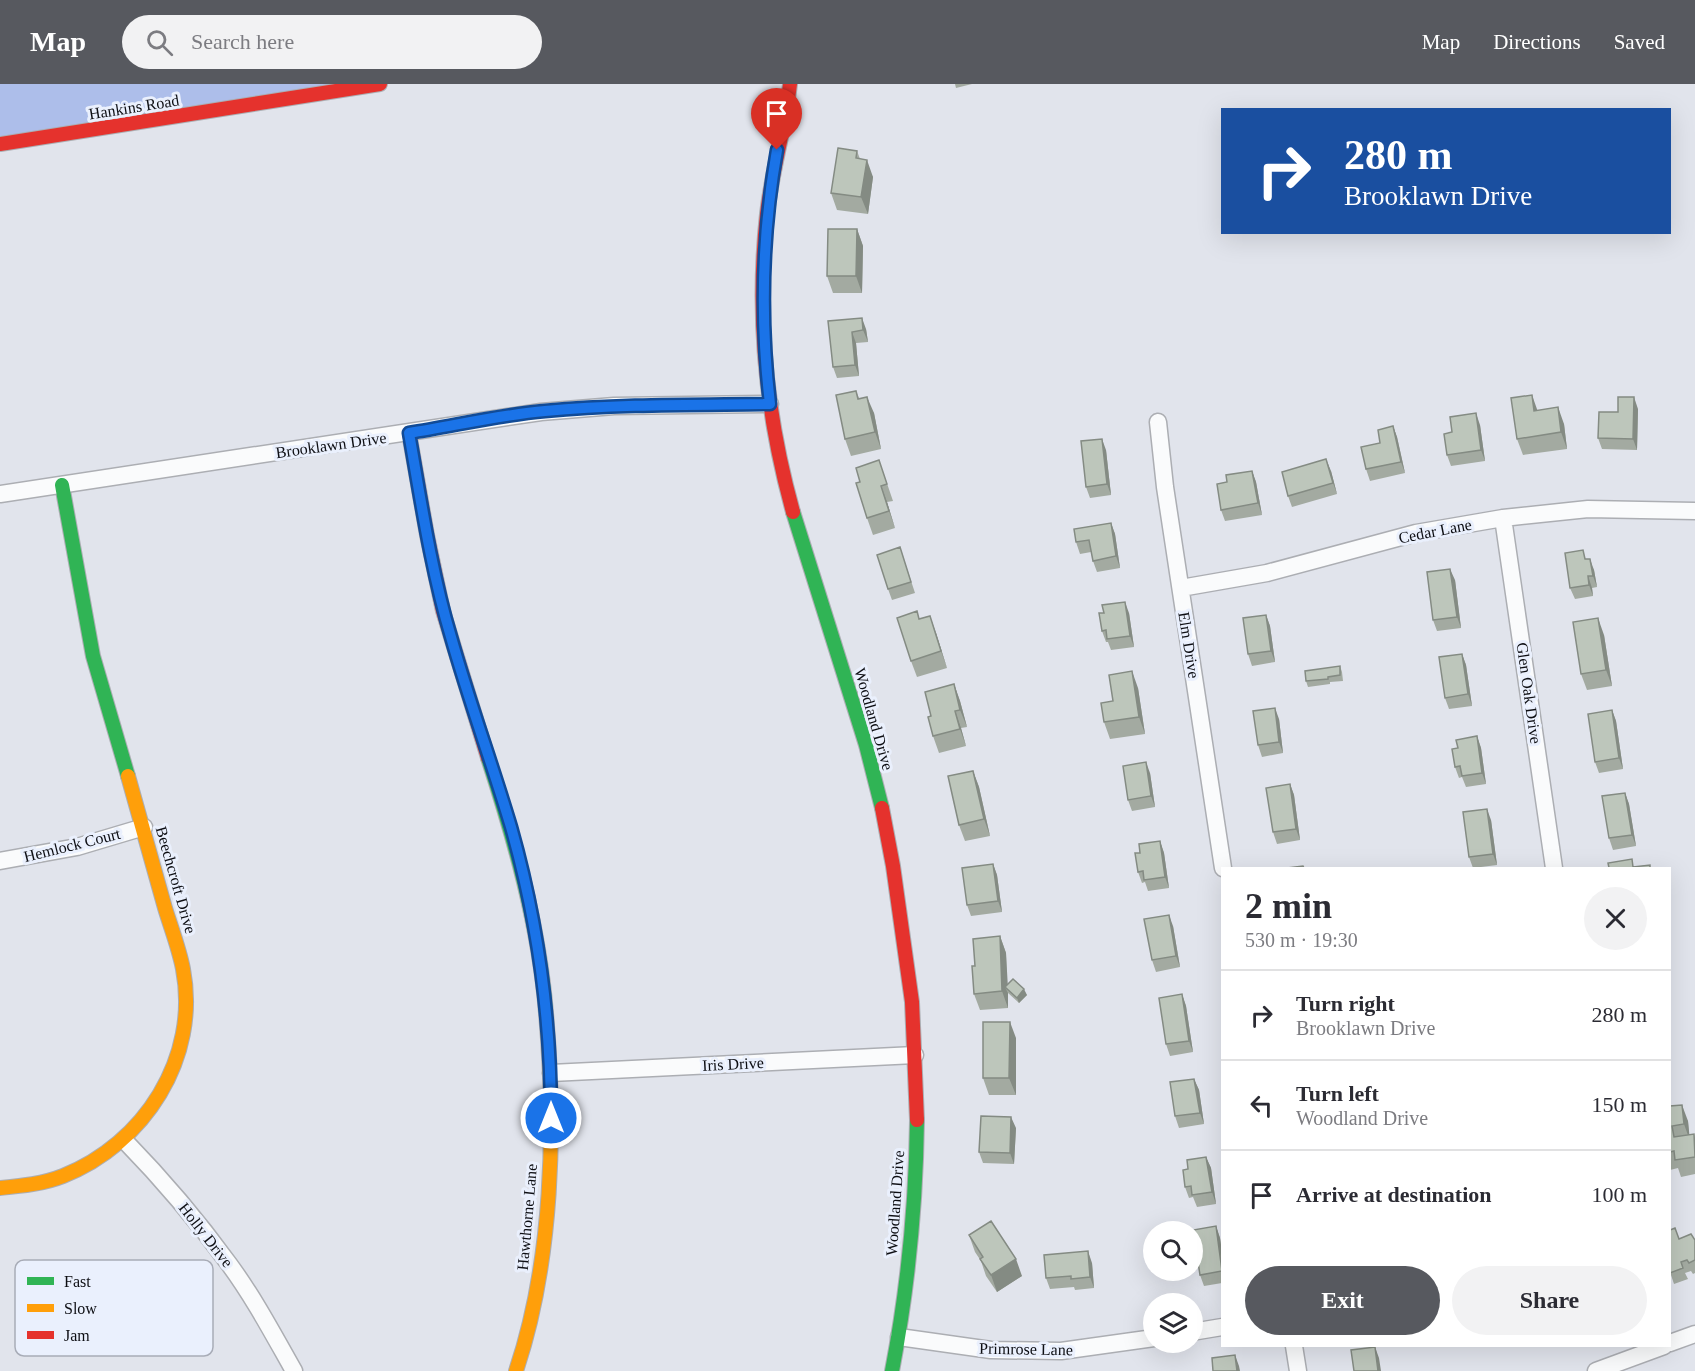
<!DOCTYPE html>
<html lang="en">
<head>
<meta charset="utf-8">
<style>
	:root { --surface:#fff; --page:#f2f2f3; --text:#2b2b33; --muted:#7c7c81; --line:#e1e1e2; --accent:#57595f }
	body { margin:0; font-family:"Times New Roman",serif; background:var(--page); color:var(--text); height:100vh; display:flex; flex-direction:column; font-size:22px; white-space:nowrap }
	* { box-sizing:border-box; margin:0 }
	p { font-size:20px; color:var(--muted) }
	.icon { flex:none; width:33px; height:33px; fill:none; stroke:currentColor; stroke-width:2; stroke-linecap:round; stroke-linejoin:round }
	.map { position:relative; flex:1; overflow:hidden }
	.details { position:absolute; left:1221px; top:783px; width:450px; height:480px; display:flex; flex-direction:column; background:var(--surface); border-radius:0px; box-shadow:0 6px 24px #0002 }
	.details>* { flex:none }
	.guide { position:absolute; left:1221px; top:24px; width:450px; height:126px; border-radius:0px; box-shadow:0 6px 24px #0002; background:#1a4fa0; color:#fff; overflow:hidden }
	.fabs { position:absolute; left:1143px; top:1137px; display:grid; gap:12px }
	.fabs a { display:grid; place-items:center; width:60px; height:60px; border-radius:50%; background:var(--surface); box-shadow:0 6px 24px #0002; font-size:30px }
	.pin { position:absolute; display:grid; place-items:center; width:51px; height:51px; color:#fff; margin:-62px -26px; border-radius:50% 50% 50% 0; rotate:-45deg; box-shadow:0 0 6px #0007 }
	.pin .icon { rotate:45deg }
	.me { position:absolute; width:66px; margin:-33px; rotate:0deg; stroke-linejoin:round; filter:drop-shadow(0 0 4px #0008) }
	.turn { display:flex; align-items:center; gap:21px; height:126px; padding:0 24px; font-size:27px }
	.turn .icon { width:78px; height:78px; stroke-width:2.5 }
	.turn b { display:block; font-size:42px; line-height:51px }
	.round { display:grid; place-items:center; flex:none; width:63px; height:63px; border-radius:32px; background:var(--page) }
	.overview { display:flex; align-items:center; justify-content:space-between; height:102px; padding:0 24px }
	h1 { font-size:36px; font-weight:800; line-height:45px }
	.primary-button { display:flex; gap:12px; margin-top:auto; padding:12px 24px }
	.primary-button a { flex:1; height:69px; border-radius:36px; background:var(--accent); color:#fff; font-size:24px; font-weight:800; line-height:69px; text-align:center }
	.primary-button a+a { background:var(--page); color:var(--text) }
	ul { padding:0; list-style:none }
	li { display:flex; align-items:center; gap:18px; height:90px; padding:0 24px; border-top:2px solid var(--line) }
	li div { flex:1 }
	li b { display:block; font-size:22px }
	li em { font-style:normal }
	header { display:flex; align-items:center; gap:36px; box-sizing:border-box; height:84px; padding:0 30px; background:var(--accent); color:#fff }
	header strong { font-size:28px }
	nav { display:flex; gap:33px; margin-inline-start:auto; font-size:21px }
	.search { width:420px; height:54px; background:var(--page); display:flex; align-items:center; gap:15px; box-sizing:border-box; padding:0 21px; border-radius:33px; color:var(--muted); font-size:22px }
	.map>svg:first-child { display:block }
	.forest { fill:#adbeea }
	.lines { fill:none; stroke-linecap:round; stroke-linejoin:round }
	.street-casing { stroke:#acaeb3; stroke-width:19 }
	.fast-casing { stroke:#acaeb3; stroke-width:16 }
	.slow-casing { stroke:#acaeb3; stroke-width:16 }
	.jam-casing { stroke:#acaeb3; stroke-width:16 }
	.street { stroke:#fafbfc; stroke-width:16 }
	.fast { stroke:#30b455; stroke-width:14 }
	.slow { stroke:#ff9f0a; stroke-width:14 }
	.jam { stroke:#e5322d; stroke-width:14 }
	.wall { fill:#a3aaa1 }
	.shaded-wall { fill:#848b83 }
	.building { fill:#bdc6bb; stroke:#848b83; stroke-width:1.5 }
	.route-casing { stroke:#114b97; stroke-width:15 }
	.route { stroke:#1a73e8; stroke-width:10 }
	.labels { text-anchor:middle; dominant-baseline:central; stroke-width:6; stroke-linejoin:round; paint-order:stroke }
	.street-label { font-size:16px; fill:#0d0e13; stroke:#eaf0fd }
	.key { fill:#eaf0fd; stroke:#a8acb7; stroke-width:1.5 }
	.key-label { font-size:16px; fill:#0d0e13 }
</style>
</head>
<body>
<header>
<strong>Map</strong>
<div class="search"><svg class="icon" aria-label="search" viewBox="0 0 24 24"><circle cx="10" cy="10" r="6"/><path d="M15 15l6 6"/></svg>Search here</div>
<nav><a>Map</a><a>Directions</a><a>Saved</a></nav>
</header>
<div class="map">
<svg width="1695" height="1287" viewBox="0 0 1695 1287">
	<rect width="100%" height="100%" fill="#e1e4ec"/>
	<path class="forest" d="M0,0H376L0,61Z"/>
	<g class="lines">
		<defs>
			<path id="street" d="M1158,338L1165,403L1223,784
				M0,410L541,328L614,322L770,320
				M1503,434L1554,784
				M1181,504L1267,489L1416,449L1503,434L1588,425L1695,427
				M0,777L77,763L144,743
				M551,989L915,971
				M124,1056C162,1095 197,1136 229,1180C254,1214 273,1250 294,1287
				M1192,1248L1222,1243
				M899,1253L991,1266L1061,1267L1154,1254
				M1670,1259L1695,1250
				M1294,1262L1298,1287
				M1596,1287L1664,1262"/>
			<path id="fast" d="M62,401L93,572L128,692
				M793,428L866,661L882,724
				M488,674C515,757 539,842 546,929
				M892,1287C908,1204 916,1121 917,1036"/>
			<path id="slow" d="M0,1104C21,1102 43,1100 63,1092C144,1060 200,974 183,885C179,864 171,844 165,824C153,780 140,736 128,692
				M516,1287C553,1177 556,1044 546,929"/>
			<path id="jam" d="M790,0C785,44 772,86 767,130C756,230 766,331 793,428
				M0,60L380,0
				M409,349L427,451L443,527L488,674
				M882,724L893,782L912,918L917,1036"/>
		</defs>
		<use href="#street" class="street-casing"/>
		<use href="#fast" class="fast-casing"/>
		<use href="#slow" class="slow-casing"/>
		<use href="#jam" class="jam-casing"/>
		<use href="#street" class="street"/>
		<use href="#fast" class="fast"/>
		<use href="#slow" class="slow"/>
		<use href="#jam" class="jam"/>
	</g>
	<path class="wall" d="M955,0H972L956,4Z
		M857,67L860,75L873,93L868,130L837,126L831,109Z
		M857,145L863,162L862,209H833L827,192Z
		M828,237L866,245L868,258L856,259L859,292L837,294L833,283Z
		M856,307L859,314L874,329L881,365L851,372L845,355Z
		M1638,325L1637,366L1602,365L1598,354L1618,328Z
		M1538,326L1564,340L1567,365L1523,371L1517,355Z
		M1480,341L1485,377L1451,382L1447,371L1452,348Z
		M1393,342L1397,353L1405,389L1370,397L1366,385L1380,359Z
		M1106,366L1111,411L1090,414L1086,403Z
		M879,376L893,417L887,418L895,444L873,451L867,434L860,398Z
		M1252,387L1256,398L1262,431L1225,437L1221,426L1227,398Z
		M1331,387L1337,410L1292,423L1288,412Z
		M1111,439L1115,450L1120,484L1097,488L1093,477L1091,468L1080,470L1076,458Z
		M900,463L915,509L892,516L888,505Z
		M1587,475L1594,486L1597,503L1592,504L1593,512L1575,515L1570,504Z
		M1455,496L1461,544L1437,547L1433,536Z
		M1129,529L1134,563L1111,566L1108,558H1106L1102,547Z
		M1266,531L1270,542L1275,578L1252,582L1248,570Z
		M920,535L936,549L947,584L917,593L911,577Z
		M1604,551L1612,602L1587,606L1581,590Z
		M1462,570L1466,581L1472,622L1449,625L1445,614Z
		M1340,582L1342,588L1343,597L1330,598V600L1308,603L1306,597Z
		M954,600L960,617L967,643L961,644L966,662L939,669L933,652L931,632Z
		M1138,604L1145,650L1110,655L1104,638L1113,617Z
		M1612,626L1616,637L1623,685L1599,689L1595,678Z
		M1279,635L1283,669L1262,673L1258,661Z
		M1477,652L1481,664L1486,700L1466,703L1462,693L1459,694L1455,683L1458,664Z
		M973,687L979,703L990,752L965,757L959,741Z
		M1150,689L1155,723L1132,727L1128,716Z
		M1290,700L1294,711L1300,756L1277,760L1273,748Z
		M1625,709L1629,720L1636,762L1613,766L1609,754Z
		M1491,736L1497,781L1473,784L1469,773Z
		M1160,757L1164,769L1169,804L1148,807L1145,798L1142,799L1138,788L1140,769Z
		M993,780L997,791L1002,828L971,832L967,821Z
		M1173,842L1180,883L1156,888L1152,876Z
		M1000,852L1006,869L1007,901L1027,911L1019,919L1008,909V924L980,926L974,910L975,882Z
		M1182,910L1186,922L1193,968L1170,972L1166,960Z
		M1016,954V1011H989L983,994Z
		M1194,995L1199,1006L1204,1040L1179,1044L1175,1032Z
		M1670,1022L1688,1037L1689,1051L1694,1050L1695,1054V1090L1681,1093L1678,1084L1670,1086Z
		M1016,1044L1014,1080L983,1079L979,1068Z
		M1206,1073L1211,1084L1216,1120L1197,1123L1193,1113L1189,1114L1185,1103L1188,1085Z
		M1216,1142L1220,1154L1222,1168V1199L1204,1202L1200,1191Z
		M1670,1146L1679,1155L1695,1156V1189L1693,1190L1691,1187L1685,1189L1688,1195L1674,1200L1670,1188Z
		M969,1151L1022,1192L997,1208L986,1192L981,1177L975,1168Z
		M1092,1179L1094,1204L1075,1206L1074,1203L1050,1205L1046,1194Z"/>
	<path class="shaded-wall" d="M867,76L873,93L868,130L861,113Z
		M857,145L863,162L862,209L856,192Z
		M862,234L866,245L868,258L863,246Z
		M852,248L856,259L859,292L855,281Z
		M1532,311L1538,328L1534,327Z
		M867,313L874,329L881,365L875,348Z
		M1634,313L1638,325L1637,366L1633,355Z
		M1558,323L1564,340L1567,365L1561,348Z
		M1476,329L1480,341L1485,377L1481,366Z
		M1393,342L1397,353L1405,389L1401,378Z
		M1102,355L1106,366L1111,411L1107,400Z
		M1326,375L1331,387L1337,410L1333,399Z
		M1252,387L1256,398L1262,431L1258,419Z
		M881,402L887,418L895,444L889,427Z
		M1111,439L1115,450L1120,484L1116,472Z
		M1590,475L1594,486L1597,503L1593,492Z
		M1450,485L1455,496L1461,544L1457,533Z
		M1588,492L1592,504L1593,512L1589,501Z
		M1125,518L1129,529L1134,563L1130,552Z
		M1266,531L1270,542L1275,578L1271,567Z
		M930,532L936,549L947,584L941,567Z
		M1598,534L1604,551L1612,602L1606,586Z
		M1462,570L1466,581L1472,622L1468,610Z
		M1132,587L1138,604L1145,650L1139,633Z
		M954,600L960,617L967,643L960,626Z
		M1275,624L1279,635L1283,669L1279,658Z
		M1612,626L1616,637L1623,685L1619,674Z
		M955,627L961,644L966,662L960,645Z
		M1477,652L1481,664L1486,700L1482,689Z
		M1146,678L1150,689L1155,723L1151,712Z
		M973,687L979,703L990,752L984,735Z
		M1290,700L1294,711L1300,756L1296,745Z
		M1625,709L1629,720L1636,762L1632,751Z
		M1487,725L1491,736L1497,781L1493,770Z
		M1160,757L1164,769L1169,804L1165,793Z
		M993,780L997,791L1002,828L998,817Z
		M1169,831L1173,842L1180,883L1176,872Z
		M1000,852L1006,869L1008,905L1005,903L1008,909V924L1002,907Z
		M1024,905L1027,911L1019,919L1017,914Z
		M1182,910L1186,922L1193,968L1189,957Z
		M1010,938L1016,954V1011L1009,994Z
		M1194,995L1199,1006L1204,1040L1200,1029Z
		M1682,1021L1688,1037L1690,1057L1684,1040Z
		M1011,1033L1016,1044L1014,1080L1010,1069Z
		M1206,1073L1211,1084L1216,1120L1212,1108Z
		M1216,1142L1220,1154L1222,1168V1183Z
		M1088,1167L1092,1179L1094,1204L1090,1193Z
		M1016,1175L1022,1192L997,1208L991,1191Z
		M1375,1263L1379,1274L1381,1287H1378Z
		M1235,1271L1239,1282L1240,1287H1237Z"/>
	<path class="building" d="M838,64L857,67L856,74L867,76L861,113L831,109Z
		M828,145H857L856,192H827Z
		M862,234L863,246L852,248L855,281L833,283L828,237Z
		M856,307L858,315L867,313L875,348L845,355L836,311Z
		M1532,311L1534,327L1558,323L1561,348L1517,355L1511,314Z
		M1618,313H1634L1633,355L1598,354L1599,328H1618Z
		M1476,329L1481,366L1447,371L1444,350L1452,348L1450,333Z
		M1393,342L1401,378L1366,385L1361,363L1380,359L1378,346Z
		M1102,355L1107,400L1086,403L1081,357Z
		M1326,375L1333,399L1288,412L1282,388Z
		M879,376L887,400L881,402L889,427L867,434L856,399L860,398L856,384Z
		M1252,387L1258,419L1221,426L1217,400L1227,398L1226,391Z
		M1111,439L1116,472L1093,477L1089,456L1076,458L1074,445Z
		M900,463L911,498L888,505L877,471Z
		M1583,466L1585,475H1590L1593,492H1588L1589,501L1570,504L1565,469Z
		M1450,485L1457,533L1433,536L1427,488Z
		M1125,518L1130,552L1107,555L1106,546L1102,547L1099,529H1104L1102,521Z
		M917,527L919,535L930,532L941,567L911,577L897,534Z
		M1266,531L1271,567L1248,570L1243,534Z
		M1598,534L1606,586L1581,590L1573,538Z
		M1462,570L1468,610L1445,614L1439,573Z
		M1340,582V591L1328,593V595L1306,597L1305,587Z
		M1132,587L1139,633L1104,638L1101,619L1113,617L1109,591Z
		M954,600L960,626L955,627L960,645L933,652L928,633L931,632L925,608Z
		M1275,624L1279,658L1258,661L1253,627Z
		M1612,626L1619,674L1595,678L1588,630Z
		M1477,652L1482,689L1462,692L1460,682L1455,683L1452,665L1458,664L1456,656Z
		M1146,678L1151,712L1128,716L1123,682Z
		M973,687L984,735L959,741L948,692Z
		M1290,700L1296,745L1273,748L1266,704Z
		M1625,709L1632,751L1609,754L1602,712Z
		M1487,725L1493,770L1469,773L1463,728Z
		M1160,757L1165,793L1144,796L1143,787L1138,788L1135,769H1140L1139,760Z
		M1632,775L1633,783L1650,781V784H1609L1608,779Z
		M993,780L998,817L967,821L962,784Z
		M1303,782L1304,784H1287Z
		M1169,831L1176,872L1152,876L1144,835Z
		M1000,852L1002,907L974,910L972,882H975L973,855Z
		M1013,895L1024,905L1017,914L1005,903Z
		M1182,910L1189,957L1166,960L1159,914Z
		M983,938H1010L1009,994H983Z
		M1194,995L1200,1029L1175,1032L1170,998Z
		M1682,1021L1684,1040L1672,1042L1674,1053L1694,1050L1695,1073L1675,1076L1674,1067L1670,1068V1022Z
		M981,1032L1011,1033L1010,1069L979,1068Z
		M1206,1073L1212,1108L1192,1111L1191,1102L1185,1103L1183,1086L1188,1085L1187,1076Z
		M991,1137L1016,1175L991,1191L980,1175L983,1173L969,1151Z
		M1216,1142L1222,1187L1200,1191L1193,1146Z
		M1675,1144L1679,1155L1691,1150L1695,1156V1176L1689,1179L1687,1176L1681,1178L1683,1184L1670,1189V1146Z
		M1088,1167L1090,1193L1071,1195V1192L1046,1194L1044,1171Z
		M1375,1263L1378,1287H1354L1351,1266Z
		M1235,1271L1237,1287H1213L1212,1274Z"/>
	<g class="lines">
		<defs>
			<path id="route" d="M551,1034C551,935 538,838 511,743C492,679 469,617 451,553C431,486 421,417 409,349C454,342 499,331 545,327C620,320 695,321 770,320C760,235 762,150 777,66"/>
		</defs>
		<use href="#route" class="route-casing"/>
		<use href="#route" class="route"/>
	</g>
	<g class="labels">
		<g class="street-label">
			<text transform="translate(134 23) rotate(-9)">Hankins Road</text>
			<text transform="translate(331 361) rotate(-8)">Brooklawn Drive</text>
			<text transform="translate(1435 447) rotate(-11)">Cedar Lane</text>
			<text transform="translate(1189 561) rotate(81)">Elm Drive</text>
			<text transform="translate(1529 609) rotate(82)">Glen Oak Drive</text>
			<text transform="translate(874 635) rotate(74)">Woodland Drive</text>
			<text transform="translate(72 761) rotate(-14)">Hemlock Court</text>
			<text transform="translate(176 796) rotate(74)">Beechcroft Drive</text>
			<text transform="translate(733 980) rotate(-3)">Iris Drive</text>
			<text transform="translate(895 1119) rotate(-86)">Woodland Drive</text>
			<text transform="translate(527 1133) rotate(-85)">Hawthorne Lane</text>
			<text transform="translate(206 1151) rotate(52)">Holly Drive</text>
			<text transform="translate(1026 1265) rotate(1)">Primrose Lane</text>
		</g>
	</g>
	<rect x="15" y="1176" width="198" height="96" rx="9" class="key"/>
	<rect x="27" y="1193" width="27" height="8" fill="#30b455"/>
	<rect x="27" y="1220" width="27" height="8" fill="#ff9f0a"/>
	<rect x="27" y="1247" width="27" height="8" fill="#e5322d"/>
	<g class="key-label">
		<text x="64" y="1203">Fast</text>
		<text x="64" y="1230">Slow</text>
		<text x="64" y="1257">Jam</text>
	</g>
</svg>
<div class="fabs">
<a><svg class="icon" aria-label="search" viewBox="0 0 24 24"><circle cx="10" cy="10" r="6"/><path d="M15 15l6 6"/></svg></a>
<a><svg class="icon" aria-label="layers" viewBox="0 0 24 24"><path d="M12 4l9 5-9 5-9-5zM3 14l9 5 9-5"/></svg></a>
</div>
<div class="pin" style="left:777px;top:66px;background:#d93025"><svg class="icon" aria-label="arrive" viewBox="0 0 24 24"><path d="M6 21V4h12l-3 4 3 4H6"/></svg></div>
<svg class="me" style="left:551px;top:1034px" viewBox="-20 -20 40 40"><circle r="17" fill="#1a73e8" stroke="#fff" stroke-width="3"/><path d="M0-11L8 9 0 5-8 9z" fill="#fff"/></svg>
<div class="guide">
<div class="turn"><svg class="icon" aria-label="right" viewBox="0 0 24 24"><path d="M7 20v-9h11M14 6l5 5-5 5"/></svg><div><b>280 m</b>Brooklawn Drive</div></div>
</div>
<section class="details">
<div class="overview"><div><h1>2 min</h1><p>530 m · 19:30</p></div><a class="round"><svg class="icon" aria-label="close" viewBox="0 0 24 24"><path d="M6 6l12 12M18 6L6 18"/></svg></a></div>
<ul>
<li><svg class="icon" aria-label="right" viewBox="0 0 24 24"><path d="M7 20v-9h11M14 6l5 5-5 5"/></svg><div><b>Turn right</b><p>Brooklawn Drive</p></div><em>280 m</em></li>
<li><svg class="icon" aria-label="left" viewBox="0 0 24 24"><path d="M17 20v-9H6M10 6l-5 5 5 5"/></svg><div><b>Turn left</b><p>Woodland Drive</p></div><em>150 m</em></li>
<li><svg class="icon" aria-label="arrive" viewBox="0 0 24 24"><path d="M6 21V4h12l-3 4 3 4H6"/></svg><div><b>Arrive at destination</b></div><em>100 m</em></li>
</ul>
<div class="primary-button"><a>Exit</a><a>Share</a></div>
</section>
</div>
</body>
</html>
